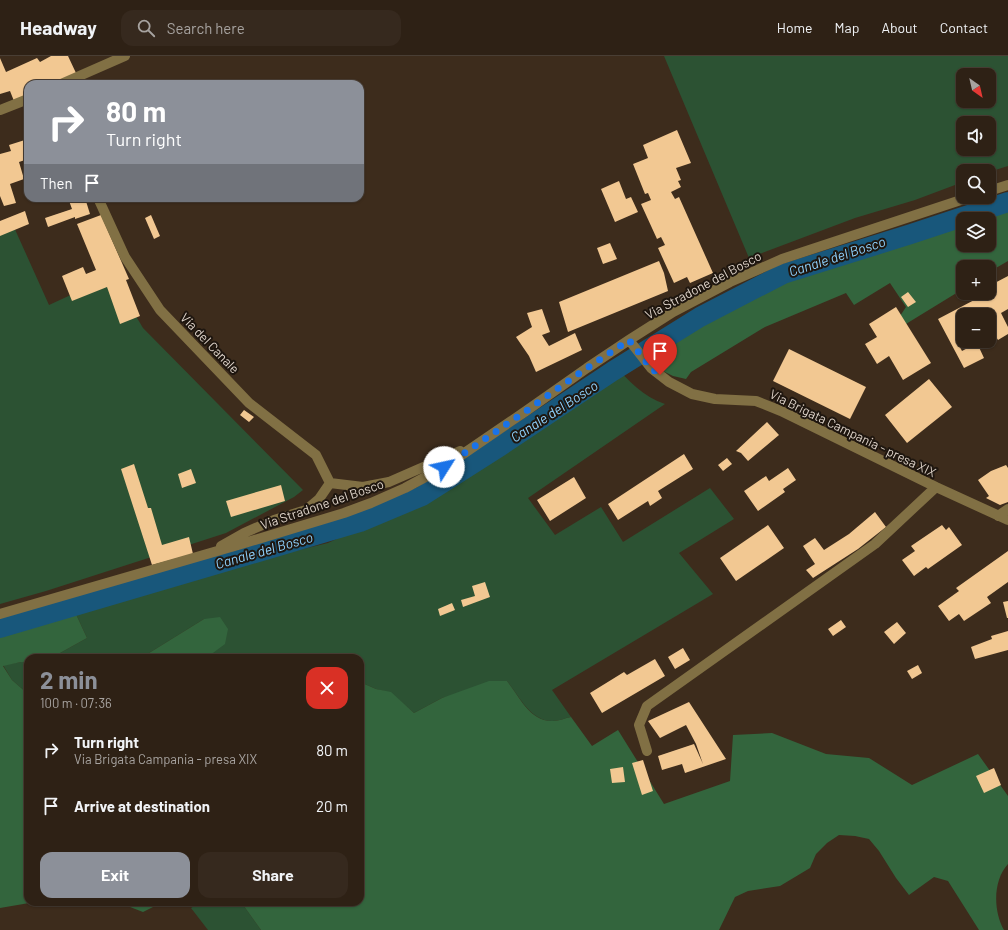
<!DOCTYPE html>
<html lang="en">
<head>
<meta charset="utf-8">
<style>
	:root { --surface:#2e2115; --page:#36291e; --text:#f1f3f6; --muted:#a7a3a0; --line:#493e34; --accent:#8c9099 }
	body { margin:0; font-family:Barlow,sans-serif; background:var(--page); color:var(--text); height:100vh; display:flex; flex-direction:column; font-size:15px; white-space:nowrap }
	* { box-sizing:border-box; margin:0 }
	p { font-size:13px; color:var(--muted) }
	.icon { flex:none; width:22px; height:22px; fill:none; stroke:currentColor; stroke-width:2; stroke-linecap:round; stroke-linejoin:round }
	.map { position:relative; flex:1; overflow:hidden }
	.drawer { position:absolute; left:24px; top:598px; width:340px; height:252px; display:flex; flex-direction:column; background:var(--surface); border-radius:12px; box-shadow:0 1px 3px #0004,0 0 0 1px var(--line) }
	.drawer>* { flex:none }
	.banner { position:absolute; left:24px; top:24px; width:340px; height:122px; border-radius:12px; box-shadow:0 1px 3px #0004,0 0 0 1px var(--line); background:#8c9099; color:#fff; overflow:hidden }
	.needle { width:26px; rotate:146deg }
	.controls { position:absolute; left:956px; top:12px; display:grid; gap:8px }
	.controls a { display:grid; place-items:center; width:40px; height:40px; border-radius:8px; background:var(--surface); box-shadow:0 1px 3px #0004,0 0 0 1px var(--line); font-size:20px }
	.pin { position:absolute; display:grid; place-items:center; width:34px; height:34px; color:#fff; margin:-41px -17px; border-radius:50% 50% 50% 0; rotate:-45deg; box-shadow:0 0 4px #0007 }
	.pin .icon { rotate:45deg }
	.me { position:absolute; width:44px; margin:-22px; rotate:55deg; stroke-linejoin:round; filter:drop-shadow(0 0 3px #0008) }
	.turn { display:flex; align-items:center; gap:14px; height:84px; padding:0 16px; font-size:18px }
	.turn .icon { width:52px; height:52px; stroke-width:2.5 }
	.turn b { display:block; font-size:28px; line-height:34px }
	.then { display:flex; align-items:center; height:38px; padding:0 16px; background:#0003; gap:8px; font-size:15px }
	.round { display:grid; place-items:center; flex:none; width:42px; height:42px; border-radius:12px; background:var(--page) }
	.headline { display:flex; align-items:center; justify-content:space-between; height:68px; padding:0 16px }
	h1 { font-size:24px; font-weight:700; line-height:30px; color:var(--accent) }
	.cta { display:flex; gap:8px; margin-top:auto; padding:8px 16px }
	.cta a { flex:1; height:46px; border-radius:12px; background:var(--accent); color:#fff; font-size:16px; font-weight:700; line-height:46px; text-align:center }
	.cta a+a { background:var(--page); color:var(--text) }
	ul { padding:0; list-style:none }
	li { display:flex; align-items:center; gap:12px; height:56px; padding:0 16px }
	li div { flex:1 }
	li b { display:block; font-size:15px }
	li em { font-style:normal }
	header { display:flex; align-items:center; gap:24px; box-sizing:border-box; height:56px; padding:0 20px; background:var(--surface); border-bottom:1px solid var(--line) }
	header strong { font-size:19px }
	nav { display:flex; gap:22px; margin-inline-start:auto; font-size:14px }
	.search { width:280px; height:36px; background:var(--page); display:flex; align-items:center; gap:10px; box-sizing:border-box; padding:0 14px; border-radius:12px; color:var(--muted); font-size:15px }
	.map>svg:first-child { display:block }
	.green { fill:#2c5233; fill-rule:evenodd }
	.forest { fill:#33653d; fill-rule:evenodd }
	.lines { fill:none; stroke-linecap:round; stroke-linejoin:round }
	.canal { stroke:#18577b; stroke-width:20 }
	.building { fill:#f2c892 }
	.minor { stroke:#817044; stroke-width:10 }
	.route { stroke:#1a73e8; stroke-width:7; stroke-dasharray:0 12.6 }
	.labels { text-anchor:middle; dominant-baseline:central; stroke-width:4; stroke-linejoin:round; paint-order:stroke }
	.street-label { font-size:13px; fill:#dfd4ca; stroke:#1e160f }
	.water-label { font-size:14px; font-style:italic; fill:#8ed1fd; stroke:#1e160f }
</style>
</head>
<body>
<header>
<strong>Headway</strong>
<div class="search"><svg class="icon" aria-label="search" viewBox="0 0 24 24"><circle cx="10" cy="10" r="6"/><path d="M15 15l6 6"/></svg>Search here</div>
<nav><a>Home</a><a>Map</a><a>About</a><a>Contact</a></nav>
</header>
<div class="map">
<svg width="1008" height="874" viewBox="0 0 1008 874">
	<rect width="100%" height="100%" fill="#3d2c1c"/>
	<path class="green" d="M664,0H1008V110L989,116V115H963V126L915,144L855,162L749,202ZM963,19H989V45H963ZM963,67H989V93H963Z
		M13,169L49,249L112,220L143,272L303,434L294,441L226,477L46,535L0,548V172Z
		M614,308C628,325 644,341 665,348L528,442L555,479L601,451L623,486L710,432L734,463L679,497L713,538L552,634L571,661C565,662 559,665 553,665C531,666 519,640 507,625L442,642L414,657L391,637L376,633L360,626V602H206L213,598L204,563L141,602H51L87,582L75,556L235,505L291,496L328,487L396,455L439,430Z
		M21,606H28V638L12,624L3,609Z
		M200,846H241L261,874H208L191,852Z"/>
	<path class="forest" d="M1008,140V205L989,216V211H963V233L901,271L900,260L906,251L890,227L854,249L846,237L765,271L691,316L686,323L673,320L659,313L639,292L669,274L752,232L864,190L924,171ZM963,163H989V189H963Z
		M75,556L87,582L51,602H28V606H21L3,610L12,624L28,638V846H35L0,852V577Z
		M220,561L228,573L225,588L206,602H141L204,563Z
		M489,625H507C519,640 530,666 553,665C559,665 565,662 571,661L592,690L618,674L664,748L730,725L733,679L772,677L826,698L869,702L912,729L978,698L1008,740V808C993,824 993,855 1004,874H979L948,825L934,821L909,839L896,822L879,795L869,783L855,780L839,779L827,787L816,798L810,812L780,830L748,835L735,841L719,874H261L241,846H360V626L376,633L391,636L414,657L442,642Z
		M117,846H163L143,856Z"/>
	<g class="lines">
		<path class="canal" d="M0,572L360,466L422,440L499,391L613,315L700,261L783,218L911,178L1008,146"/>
	</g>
	<path class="building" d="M51,0H68L76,17L54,28H28V40L14,45L10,35L0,38V2L6,16L37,2L40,6Z
		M677,74L691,107L676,112L681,124L678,125L681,131L671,136L675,143L679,141L713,217L690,227L687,221L674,227L658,192L665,189L661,181L657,183L641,148L651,144L648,137L645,138L633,108L648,102L643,89Z
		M28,83V103L19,106L24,123L10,128L16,147L4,150L0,140V98L11,95L9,89Z
		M619,125L626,143L631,141L638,156L615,166L601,133Z
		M68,142H85L90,158L75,163V161L48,171L45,162L72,153Z
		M25,155L29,168L0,180V165Z
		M101,159L129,223L126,224L140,260L120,268L107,231L72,245L62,220L83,211L86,218L96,214L77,168Z
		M151,159L160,180L154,183L145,162Z
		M610,187L617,203L603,208L597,192Z
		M659,205L664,217L668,235L568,276L559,246Z
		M1008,220V253L1001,257L1008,271V278L998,284L989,269V259H963V277L955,281L962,295L977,287L984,302L964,312L938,263L978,242L976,237H989V230Z
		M908,236L916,246L908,251L901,241Z
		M896,251L931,307L903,324L889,300L877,308L865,288L877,281L869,268Z
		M542,253L550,276L542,279L549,290L575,277L582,294L536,316L529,300L516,281L532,271L527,257Z
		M789,293L866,331L850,363L773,325Z
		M929,323L952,351L907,387L885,359Z
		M244,354L254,361L249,366L240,359Z
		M767,366L779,379L748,405L741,397L736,395Z
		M684,398L693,413L658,435L662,442L650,450L648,445L618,464L608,448Z
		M727,402L732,408L723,415L718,409Z
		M134,408L148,452H151L162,489L189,481L193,498L152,509L121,413Z
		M1006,409L1008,412V446L1000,449L986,442L989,440L978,424L991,415Z
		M788,412L796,424L783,433L785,436L758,455L744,435L766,420L769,425Z
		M191,413L196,427L182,432L178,418Z
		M574,421L586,442L550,465L537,444Z
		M281,429L285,445L231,461L226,445Z
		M875,456L886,471L858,493L813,522L806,514L815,508L803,490L815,482L824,494L849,478Z
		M768,469L784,492L736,525L720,502Z
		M942,469L946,474L949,471L962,489L928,513L926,511L914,520L902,504L915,495L911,490Z
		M1008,495V526L987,541L991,547L964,565L959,558L949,565L938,550L959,535L956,532Z
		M485,526L490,541L463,551L461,544L475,540L472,530Z
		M1008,545V562H1007L1003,546Z
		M452,547L455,554L440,560L438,553Z
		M841,564L846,571L833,580L828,573Z
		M897,566L906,577L894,588L884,576Z
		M1008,575V594L975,603L971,591L992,583L991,580Z
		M683,592L690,604L675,613L668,601Z
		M655,603L665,620L602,657L590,637L624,616L627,619Z
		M918,609L922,617L912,623L907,615Z
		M689,646L726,703L685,717L682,708L662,714L658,700L694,688L703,708L696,688L686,669L660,682L648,665Z
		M643,704L653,735L642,739L632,707Z
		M623,711L625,726L612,727L610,713Z
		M994,712L1001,729L984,737L976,720Z"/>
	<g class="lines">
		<path class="minor" d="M61,28L125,0
			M0,54L28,43
			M989,135L1008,129
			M98,142L125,201L160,254L249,347L316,399L330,427
			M629,284L651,312L669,326L692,338L715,343L756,345L781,355L936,431L1008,464
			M998,460L1008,453
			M221,490L244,477L274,464L306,454L319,443L330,427L363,431L389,426L460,395
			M0,558L238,489L344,457L371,447L405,432L444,411L526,355L587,312L629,284L673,256L730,226L782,203L970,141
			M647,695L639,669L647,650L875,488L936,431"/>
	</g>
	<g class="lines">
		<path class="route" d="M444,411L526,355L587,312L629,284L651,312L660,319"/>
	</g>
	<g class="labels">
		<g class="street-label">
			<text transform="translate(703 229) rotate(-28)">Via Stradone del Bosco</text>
			<text transform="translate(210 287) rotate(46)">Via del Canale</text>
			<text transform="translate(853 377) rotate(26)">Via Brigata Campania - presa XIX</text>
			<text transform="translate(322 448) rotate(-19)">Via Stradone del Bosco</text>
		</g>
		<g class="water-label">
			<text transform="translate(837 200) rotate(-18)">Canale del Bosco</text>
			<text transform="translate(554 355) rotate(-33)">Canale del Bosco</text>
			<text transform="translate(264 494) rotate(-16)">Canale del Bosco</text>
		</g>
	</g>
</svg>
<div class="controls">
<a><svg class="needle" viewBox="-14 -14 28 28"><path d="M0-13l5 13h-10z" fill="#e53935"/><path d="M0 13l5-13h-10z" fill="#a7a3a0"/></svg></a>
<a><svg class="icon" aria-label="sound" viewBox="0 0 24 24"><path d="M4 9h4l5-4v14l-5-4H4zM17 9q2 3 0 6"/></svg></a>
<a><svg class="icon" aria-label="search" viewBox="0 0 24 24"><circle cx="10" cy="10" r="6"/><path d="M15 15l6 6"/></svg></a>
<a><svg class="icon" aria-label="layers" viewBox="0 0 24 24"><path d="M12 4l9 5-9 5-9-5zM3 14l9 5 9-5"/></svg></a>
<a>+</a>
<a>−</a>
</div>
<div class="pin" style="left:660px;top:319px;background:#d93025"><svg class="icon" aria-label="arrive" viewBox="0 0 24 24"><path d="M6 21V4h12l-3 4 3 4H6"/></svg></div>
<svg class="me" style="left:444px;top:411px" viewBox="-20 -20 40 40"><circle r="19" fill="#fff"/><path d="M0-13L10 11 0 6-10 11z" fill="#1a73e8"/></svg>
<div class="banner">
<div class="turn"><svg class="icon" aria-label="right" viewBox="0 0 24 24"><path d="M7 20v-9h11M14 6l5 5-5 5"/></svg><div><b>80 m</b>Turn right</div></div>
<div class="then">Then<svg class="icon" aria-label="arrive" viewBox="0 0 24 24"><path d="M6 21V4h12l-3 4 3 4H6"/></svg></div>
</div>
<section class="drawer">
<div class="headline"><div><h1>2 min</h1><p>100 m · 07:36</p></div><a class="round" style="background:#d93025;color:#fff"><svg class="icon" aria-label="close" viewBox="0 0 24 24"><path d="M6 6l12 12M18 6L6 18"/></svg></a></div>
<ul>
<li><svg class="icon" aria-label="right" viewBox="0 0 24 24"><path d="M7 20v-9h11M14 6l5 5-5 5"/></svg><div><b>Turn right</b><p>Via Brigata Campania - presa XIX</p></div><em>80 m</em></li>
<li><svg class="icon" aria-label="arrive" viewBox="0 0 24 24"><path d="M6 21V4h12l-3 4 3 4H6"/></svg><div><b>Arrive at destination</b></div><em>20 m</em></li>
</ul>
<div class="cta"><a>Exit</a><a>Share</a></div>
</section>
</div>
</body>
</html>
